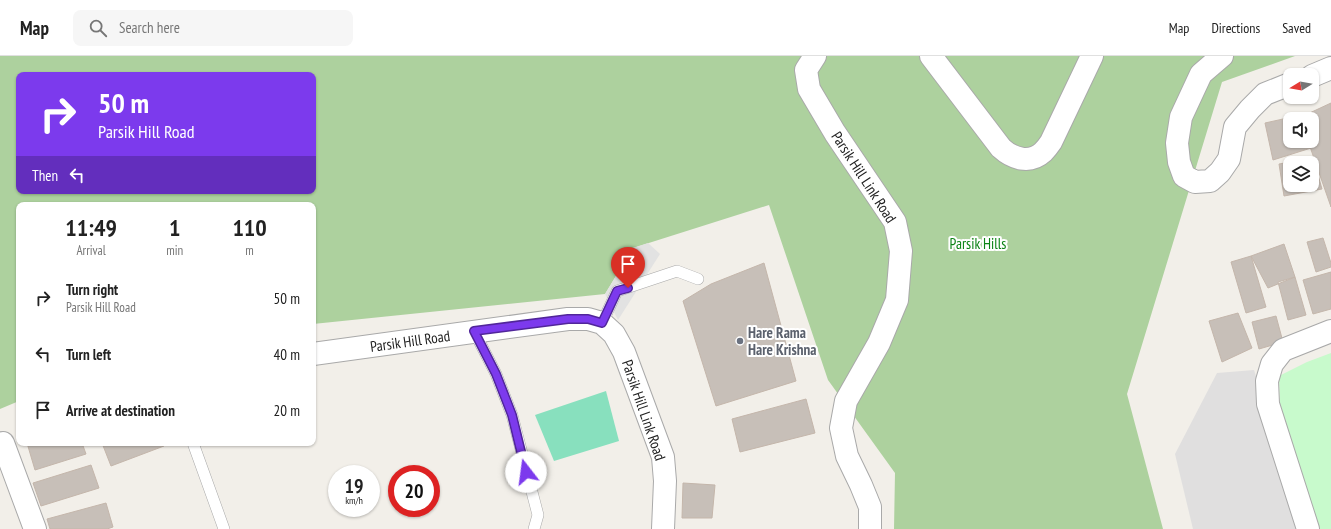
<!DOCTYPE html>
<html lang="en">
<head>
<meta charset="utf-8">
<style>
	:root { --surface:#fff; --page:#f6f6f6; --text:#222; --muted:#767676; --line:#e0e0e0 }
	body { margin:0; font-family:"PT Sans Narrow",sans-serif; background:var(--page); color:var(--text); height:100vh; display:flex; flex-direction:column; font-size:15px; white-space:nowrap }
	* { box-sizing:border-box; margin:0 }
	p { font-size:13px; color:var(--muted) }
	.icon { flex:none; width:22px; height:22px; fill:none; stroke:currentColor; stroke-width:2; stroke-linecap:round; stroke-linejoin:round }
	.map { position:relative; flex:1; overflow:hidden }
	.panel { position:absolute; left:16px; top:146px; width:300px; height:244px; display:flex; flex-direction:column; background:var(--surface); border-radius:8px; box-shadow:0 1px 3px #0004 }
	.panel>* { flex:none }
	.guide { position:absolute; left:16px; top:16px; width:300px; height:122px; border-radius:8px; box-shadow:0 1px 3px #0004; background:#7c3aed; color:#fff; overflow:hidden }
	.needle { width:26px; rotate:259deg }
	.fabs { position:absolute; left:1283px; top:12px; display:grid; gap:8px }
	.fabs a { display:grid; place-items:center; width:36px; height:36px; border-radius:8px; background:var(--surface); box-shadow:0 1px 3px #0004; font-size:20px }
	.speed { position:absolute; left:328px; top:409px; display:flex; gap:8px; font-size:20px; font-weight:700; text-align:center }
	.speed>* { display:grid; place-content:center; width:52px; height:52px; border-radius:50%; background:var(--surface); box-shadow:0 1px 3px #0004; line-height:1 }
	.speed small { font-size:10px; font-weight:400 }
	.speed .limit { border:6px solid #d22; background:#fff; color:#111 }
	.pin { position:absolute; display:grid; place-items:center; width:34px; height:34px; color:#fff; margin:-41px -17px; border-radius:50% 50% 50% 0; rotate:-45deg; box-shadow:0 0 4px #0007 }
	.pin .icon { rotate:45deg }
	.me { position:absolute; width:44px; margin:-22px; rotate:345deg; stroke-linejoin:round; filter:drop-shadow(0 0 3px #0008) }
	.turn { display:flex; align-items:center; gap:14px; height:84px; padding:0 16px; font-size:18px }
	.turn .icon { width:52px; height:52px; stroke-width:2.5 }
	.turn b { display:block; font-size:28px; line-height:34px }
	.then { display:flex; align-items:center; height:38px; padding:0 16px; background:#0003; gap:8px; font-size:15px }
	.eta { display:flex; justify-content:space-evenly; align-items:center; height:68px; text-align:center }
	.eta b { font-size:24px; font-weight:700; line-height:28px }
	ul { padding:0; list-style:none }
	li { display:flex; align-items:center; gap:12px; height:56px; padding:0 16px }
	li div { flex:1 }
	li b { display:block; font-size:15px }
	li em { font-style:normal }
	header { display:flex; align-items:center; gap:24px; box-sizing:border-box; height:56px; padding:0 20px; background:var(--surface); border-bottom:1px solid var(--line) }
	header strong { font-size:19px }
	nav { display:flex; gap:22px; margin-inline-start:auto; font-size:14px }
	.search { width:280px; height:36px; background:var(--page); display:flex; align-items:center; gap:10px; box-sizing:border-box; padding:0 14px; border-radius:8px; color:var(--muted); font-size:15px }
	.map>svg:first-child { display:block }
	.residential { fill:#e0dfdf }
	.forest { fill:#add19e; fill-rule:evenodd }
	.park { fill:#c8facc }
	.pitch { fill:#88e0be }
	.parking { fill:#e2e2e2 }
	.building { fill:#c7bfb8; stroke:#c4b6ab; fill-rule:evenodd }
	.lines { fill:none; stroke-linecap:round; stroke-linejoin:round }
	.lane-casing { stroke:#a9a9a9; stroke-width:12 }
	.street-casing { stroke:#a9a9a9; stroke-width:24 }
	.lane { stroke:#fff; stroke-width:11 }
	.street { stroke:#fff; stroke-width:22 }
	.route-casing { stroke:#51269a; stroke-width:10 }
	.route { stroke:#7c3aed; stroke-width:7 }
	.worship-dot { fill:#6b7280; stroke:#fff; stroke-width:1.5 }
	.labels { text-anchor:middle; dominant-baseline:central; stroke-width:4; stroke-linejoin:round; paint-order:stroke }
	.street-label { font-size:15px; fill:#222; stroke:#fff }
	.park-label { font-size:15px; fill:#0c8416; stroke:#fff }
	.worship-label { font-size:15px; font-weight:bold; fill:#5b616d; stroke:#fff; text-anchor:start }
</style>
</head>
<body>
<header>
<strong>Map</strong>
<div class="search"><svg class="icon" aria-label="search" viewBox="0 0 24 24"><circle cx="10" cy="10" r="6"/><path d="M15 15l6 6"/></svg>Search here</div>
<nav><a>Map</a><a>Directions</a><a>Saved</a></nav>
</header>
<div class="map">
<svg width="1331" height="473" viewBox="0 0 1331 473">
	<rect width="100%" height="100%" fill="#f2efe9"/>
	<path class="residential" d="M1254,314L1303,473H1193L1175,398L1217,317Z"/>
	<path class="forest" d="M0,0H1295L1222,26L1127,338L1163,473H894L895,417L828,324L769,149L633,192L605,238L313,268V149H19V345L0,353ZM19,19H313V135H19Z"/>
	<path class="park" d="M1331,297V473H1319L1280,352L1279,320L1307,306Z"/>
	<path class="pitch" d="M606,335L619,385L554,405L535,359Z"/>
	<path class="parking" d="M648,187L660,198L618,264L605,238L633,192Z"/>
	<path class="building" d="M1331,47V151L1308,85H1312V63H1301V61Z
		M1292,61L1293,63H1290V85H1307L1311,92L1273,104L1265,67Z
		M1313,102L1322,133L1284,140L1279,108ZM1290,107H1312V129H1290Z
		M1323,182L1331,207V211L1316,216L1307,186Z
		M1284,188L1295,221L1268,232L1251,200Z
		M1251,200L1266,251L1246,257L1231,206Z
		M764,207L796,325L716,350L683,245L711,228Z
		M1331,216V253L1313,258L1303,224Z
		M1295,221L1306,259L1288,264L1278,226Z
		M1238,257L1252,292L1222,306L1209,265Z
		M1276,260L1283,286L1259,293L1252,266Z
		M806,343L815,377L740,396L732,363Z
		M27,387H82L86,398L35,414Z
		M102,387H163L164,390L111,410Z
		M91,409L99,432L41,450L33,427Z
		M683,427L715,429L712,462H682Z
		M106,447L113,471L107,473H50L47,463Z"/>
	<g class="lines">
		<defs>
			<path id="lane" d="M602,267L617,235L677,215L698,223
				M474,275L496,318L512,359L538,459L534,473
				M193,387L224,473"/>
			<path id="street" d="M815,0L806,14L809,33L835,77L895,166L901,195L897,244L879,287L846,345L841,372L847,400L861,429L870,451V473
				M931,0L1001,92C1013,103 1030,108 1043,96C1046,93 1049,89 1051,86L1092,0
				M1222,0L1201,18L1181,61L1177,87L1179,106L1184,120L1195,126L1210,125L1220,116L1229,103L1235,71L1250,53L1265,38L1290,28
				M1312,20L1331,12
				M313,298L568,263H588L602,267L614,278L624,296L663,401L665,425L663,473
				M3,387L35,473
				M1308,473L1268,348L1267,325L1272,308L1283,294L1331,275"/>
		</defs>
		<use href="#lane" class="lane-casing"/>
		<use href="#street" class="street-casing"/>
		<use href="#lane" class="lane"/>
		<use href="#street" class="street"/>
	</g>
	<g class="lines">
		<defs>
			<path id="route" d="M526,416L512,359L496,318L474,275L568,263H588L602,267L617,235L628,232"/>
		</defs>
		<use href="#route" class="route-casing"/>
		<use href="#route" class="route"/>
	</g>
	<circle class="worship-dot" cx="740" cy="285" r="4"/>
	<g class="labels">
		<g class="street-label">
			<text transform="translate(864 121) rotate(57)">Parsik Hill Link Road</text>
			<text transform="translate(410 285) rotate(-8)">Parsik Hill Road</text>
			<text transform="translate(644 354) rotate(71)">Parsik Hill Link Road</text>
		</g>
		<g class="park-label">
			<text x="978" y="187">Parsik Hills</text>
		</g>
		<g class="worship-label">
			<text x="748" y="276">Hare Rama<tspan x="748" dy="17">Hare Krishna</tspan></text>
		</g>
	</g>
</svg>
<div class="fabs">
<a><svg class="needle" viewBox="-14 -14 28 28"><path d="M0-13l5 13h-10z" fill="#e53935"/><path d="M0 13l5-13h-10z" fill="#767676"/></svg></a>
<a><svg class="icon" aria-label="sound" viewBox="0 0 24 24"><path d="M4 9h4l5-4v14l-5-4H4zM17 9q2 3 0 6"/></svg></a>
<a><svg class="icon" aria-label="layers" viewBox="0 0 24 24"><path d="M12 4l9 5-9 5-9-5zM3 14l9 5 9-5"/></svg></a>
</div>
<div class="speed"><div>19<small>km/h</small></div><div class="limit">20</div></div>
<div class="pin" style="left:628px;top:232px;background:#d93025"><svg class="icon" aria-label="arrive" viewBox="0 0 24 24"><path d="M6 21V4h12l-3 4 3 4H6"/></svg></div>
<svg class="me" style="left:526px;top:416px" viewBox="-20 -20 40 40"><circle r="19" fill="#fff"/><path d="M0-13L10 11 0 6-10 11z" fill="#7c3aed"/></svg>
<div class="guide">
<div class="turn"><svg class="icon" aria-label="right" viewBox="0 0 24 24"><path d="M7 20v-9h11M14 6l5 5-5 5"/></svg><div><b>50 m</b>Parsik Hill Road</div></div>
<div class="then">Then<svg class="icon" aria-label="left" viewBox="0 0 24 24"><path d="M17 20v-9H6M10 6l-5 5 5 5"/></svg></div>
</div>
<section class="panel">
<div class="eta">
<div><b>11:49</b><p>Arrival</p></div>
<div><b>1</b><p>min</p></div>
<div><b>110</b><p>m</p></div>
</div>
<ul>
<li><svg class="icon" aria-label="right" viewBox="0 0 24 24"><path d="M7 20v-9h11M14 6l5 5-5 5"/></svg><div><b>Turn right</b><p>Parsik Hill Road</p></div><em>50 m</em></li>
<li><svg class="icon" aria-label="left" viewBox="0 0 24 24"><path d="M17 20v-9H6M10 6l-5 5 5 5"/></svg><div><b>Turn left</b></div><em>40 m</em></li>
<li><svg class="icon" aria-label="arrive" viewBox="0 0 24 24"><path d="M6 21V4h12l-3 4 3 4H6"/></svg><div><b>Arrive at destination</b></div><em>20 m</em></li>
</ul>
</section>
</div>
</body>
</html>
